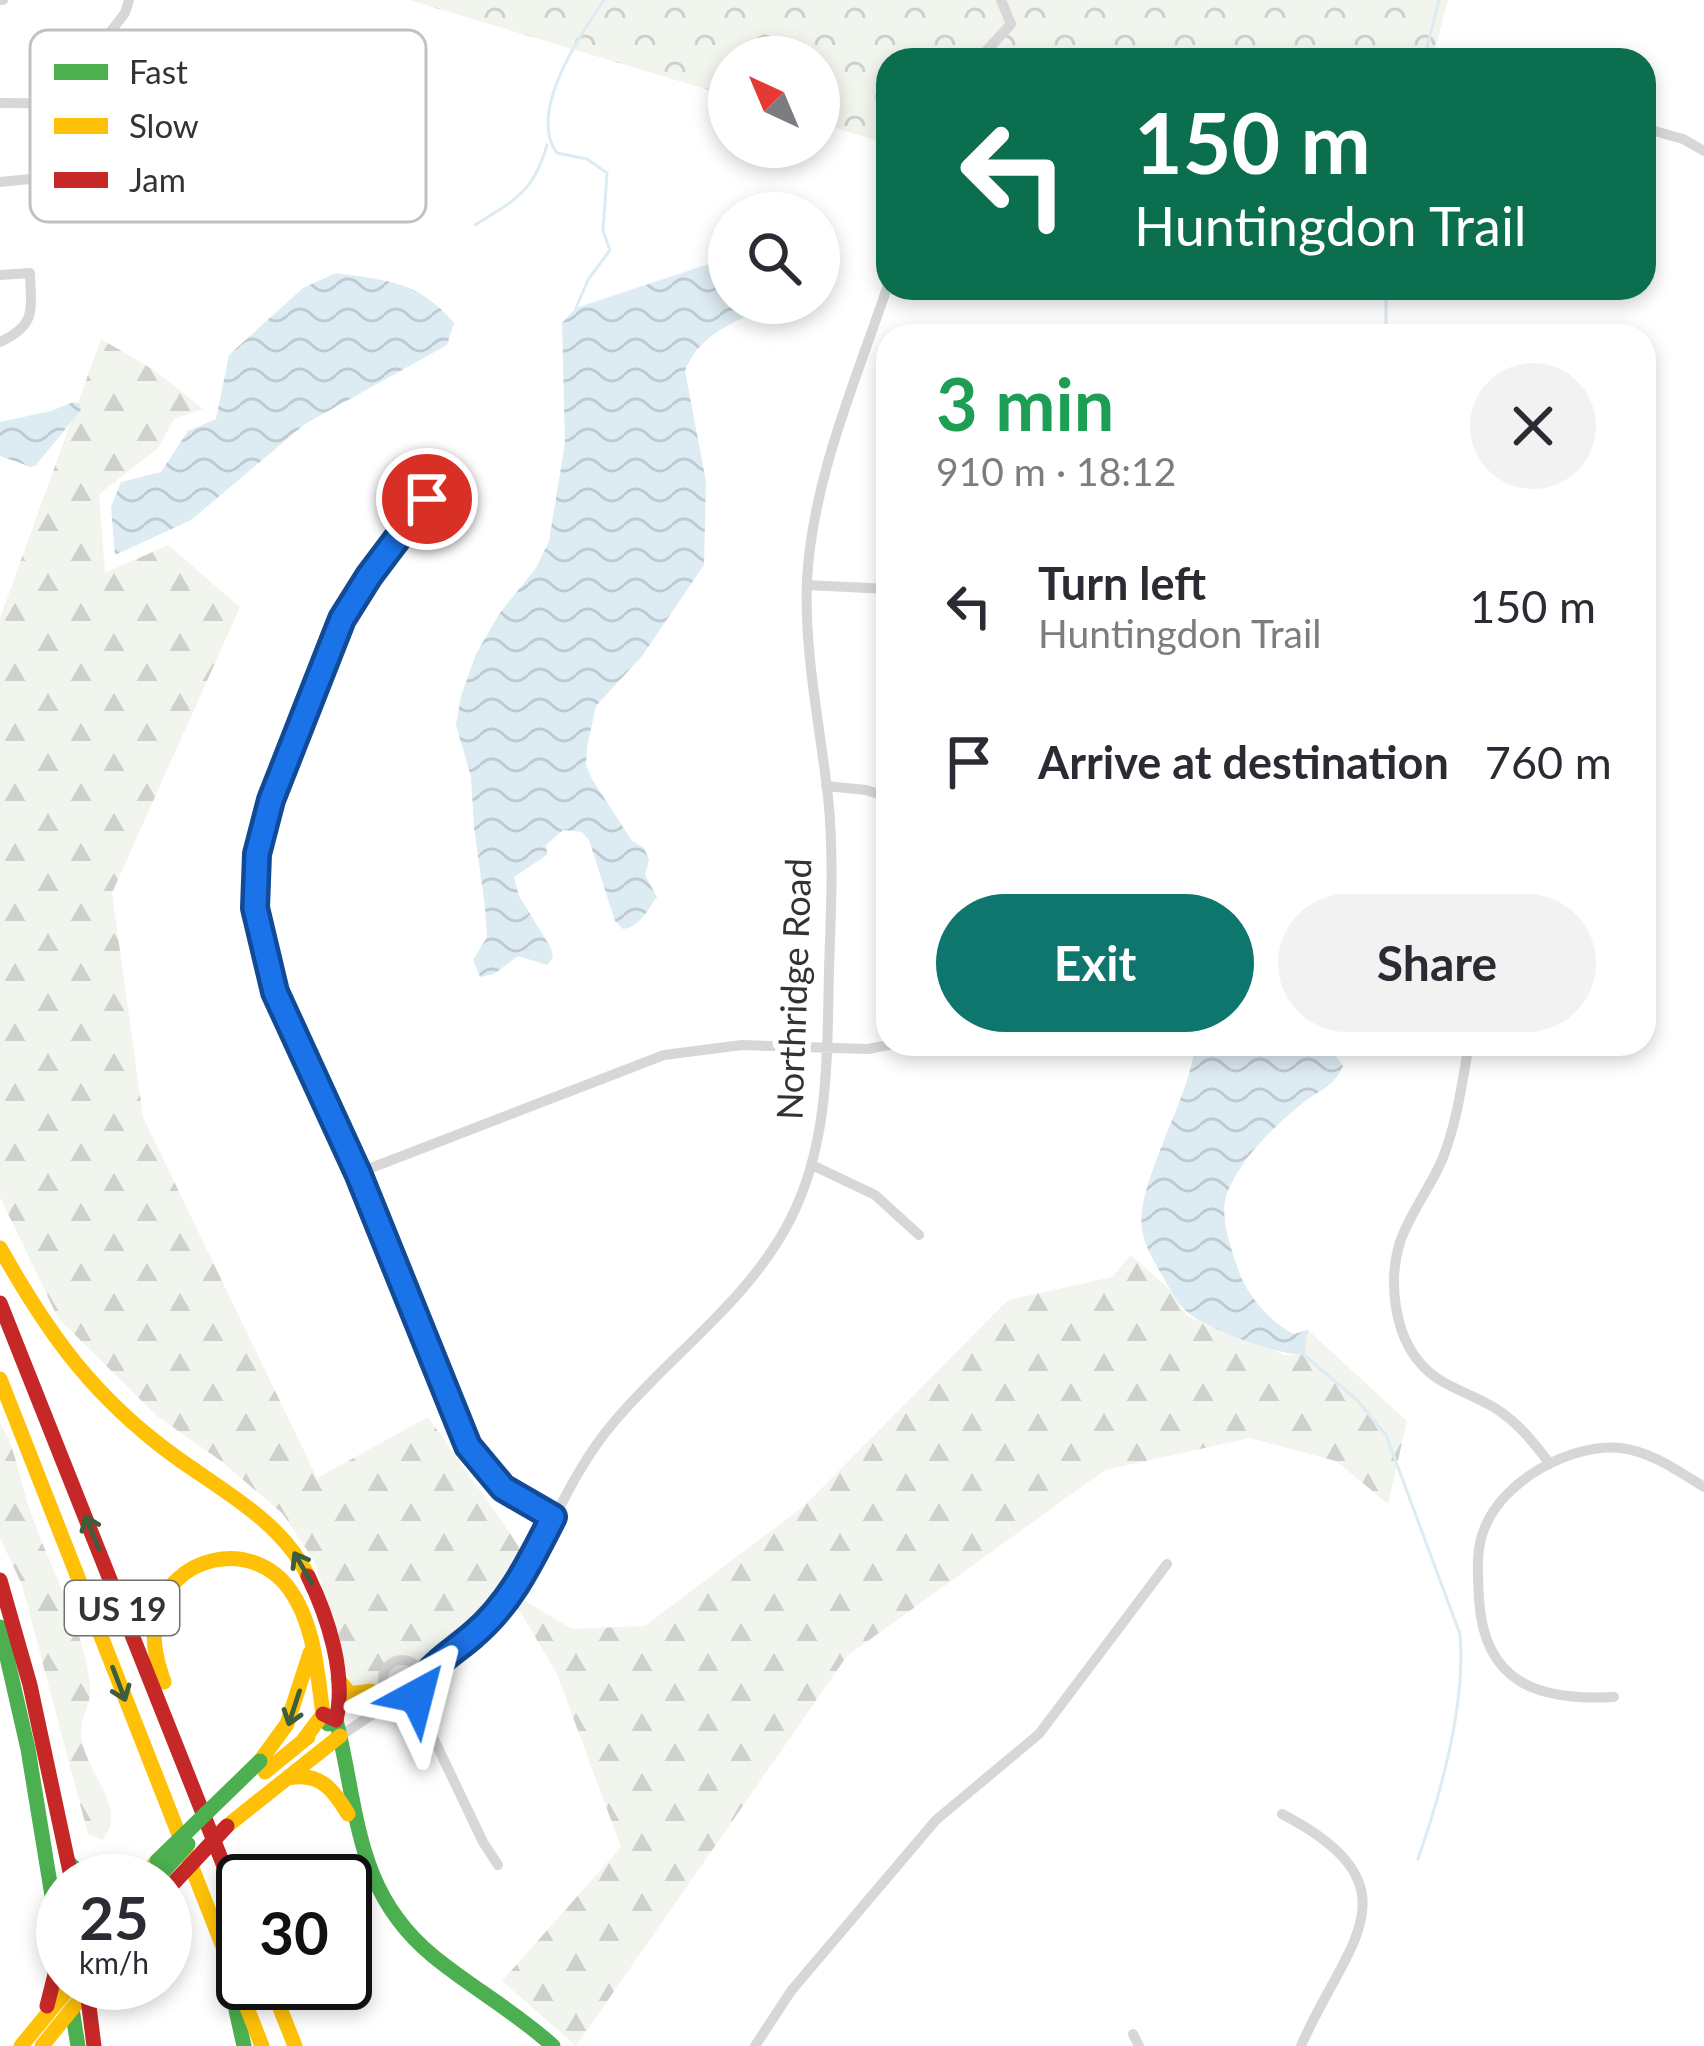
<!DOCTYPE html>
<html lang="en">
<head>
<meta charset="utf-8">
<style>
	:root { --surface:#fff; --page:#f2f2f3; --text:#2b2b33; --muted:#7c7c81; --accent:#0f766e }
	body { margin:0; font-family:Lato,sans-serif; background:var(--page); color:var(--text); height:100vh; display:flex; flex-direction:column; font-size:45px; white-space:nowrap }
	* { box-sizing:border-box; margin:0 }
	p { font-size:39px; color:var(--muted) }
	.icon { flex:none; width:66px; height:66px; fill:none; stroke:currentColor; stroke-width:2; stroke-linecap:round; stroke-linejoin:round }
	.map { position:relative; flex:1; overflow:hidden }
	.details { position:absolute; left:876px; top:324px; width:780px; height:732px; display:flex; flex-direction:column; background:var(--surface); border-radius:36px; box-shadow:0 6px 18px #0003 }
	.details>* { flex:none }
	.guide { position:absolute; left:876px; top:48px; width:780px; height:252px; border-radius:36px; box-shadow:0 6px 18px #0003; background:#0b6e4f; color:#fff; overflow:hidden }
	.needle { width:78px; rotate:316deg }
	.controls { position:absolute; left:708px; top:36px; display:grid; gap:24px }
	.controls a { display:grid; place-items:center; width:132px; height:132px; border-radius:50%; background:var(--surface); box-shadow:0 6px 18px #0003; font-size:60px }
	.speed { position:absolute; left:36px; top:1854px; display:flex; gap:24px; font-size:60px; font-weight:700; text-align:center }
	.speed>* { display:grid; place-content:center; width:156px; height:156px; border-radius:50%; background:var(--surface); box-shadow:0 6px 18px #0003; line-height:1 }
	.speed small { font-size:30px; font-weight:400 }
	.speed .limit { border:6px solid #111; border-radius:18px; background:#fff; color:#111 }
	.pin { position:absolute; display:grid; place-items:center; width:102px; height:102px; color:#fff; margin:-51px; border:6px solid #fff; border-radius:50%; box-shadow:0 3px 12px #0007 }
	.me { position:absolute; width:132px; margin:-66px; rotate:38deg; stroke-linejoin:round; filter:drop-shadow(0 0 9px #0008) }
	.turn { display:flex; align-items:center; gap:42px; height:252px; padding:0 60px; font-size:54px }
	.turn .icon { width:156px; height:156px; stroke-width:2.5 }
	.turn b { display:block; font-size:84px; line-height:102px }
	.round { display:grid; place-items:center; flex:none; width:126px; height:126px; border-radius:63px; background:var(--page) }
	.head { display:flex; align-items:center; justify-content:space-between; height:204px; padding:0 60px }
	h1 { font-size:72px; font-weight:700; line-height:90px; color:#1e9e55 }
	.cta { display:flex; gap:24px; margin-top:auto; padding:24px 60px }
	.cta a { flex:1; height:138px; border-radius:72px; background:var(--accent); color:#fff; font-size:48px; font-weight:700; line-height:138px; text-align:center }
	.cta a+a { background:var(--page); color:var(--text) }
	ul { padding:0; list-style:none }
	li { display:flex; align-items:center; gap:36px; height:156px; padding:0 60px }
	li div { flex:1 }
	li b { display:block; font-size:45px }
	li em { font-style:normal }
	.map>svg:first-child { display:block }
	.forest { fill:url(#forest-firs) }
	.park { fill:url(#park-crowns) }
	.water { fill:url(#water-waves) }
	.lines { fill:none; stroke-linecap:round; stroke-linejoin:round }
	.stream { stroke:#ddebf3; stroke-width:3 }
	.street { stroke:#d7d7d7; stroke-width:10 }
	.fast { stroke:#4caf50; stroke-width:15 }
	.slow { stroke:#ffc107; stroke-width:15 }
	.jam { stroke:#c62828; stroke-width:15 }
	.fast-bridge { stroke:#4caf50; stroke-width:15 }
	.jam-bridge { stroke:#c62828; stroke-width:15 }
	.oneway { stroke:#3c5e3d }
	.route-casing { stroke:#114b97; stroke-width:30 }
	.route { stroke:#1a73e8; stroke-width:21 }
	.labels { text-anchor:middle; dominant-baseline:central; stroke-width:12; stroke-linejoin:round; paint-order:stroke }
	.shield { fill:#fff; stroke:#707070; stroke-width:3 }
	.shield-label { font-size:33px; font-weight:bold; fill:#333 }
	.street-label { font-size:36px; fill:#333; stroke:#fff }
	.key { fill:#fff; stroke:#c2c2c2; stroke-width:3 }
	.key-label { font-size:33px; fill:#333 }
</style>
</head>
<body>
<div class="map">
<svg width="1704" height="2046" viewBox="0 0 1704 2046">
	<defs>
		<pattern id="forest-firs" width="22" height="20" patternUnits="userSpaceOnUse" patternTransform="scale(3)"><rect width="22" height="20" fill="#f1f5ed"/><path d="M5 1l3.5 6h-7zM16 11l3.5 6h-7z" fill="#cfd2cc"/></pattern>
		<pattern id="park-crowns" width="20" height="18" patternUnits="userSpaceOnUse" patternTransform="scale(3)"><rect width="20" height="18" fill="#f1f5ed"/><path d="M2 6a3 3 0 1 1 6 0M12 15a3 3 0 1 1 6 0" fill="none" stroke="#cfd2cc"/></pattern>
		<pattern id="water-waves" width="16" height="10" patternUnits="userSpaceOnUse" patternTransform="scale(3)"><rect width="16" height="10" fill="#ddebf3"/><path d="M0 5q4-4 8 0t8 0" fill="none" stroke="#becad1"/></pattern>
	</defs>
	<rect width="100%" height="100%" fill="#fff"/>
	<path class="forest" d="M101,339L154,370L203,409L175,418L157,449L99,494L105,573L168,545L240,607L112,893L143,1117L317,1478L428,1417L522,1550L507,1590L572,1629L645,1626L804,1506L1008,1300L1112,1277L1131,1255L1169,1289L1187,1316L1222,1332L1256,1341L1283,1355H1303L1308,1330L1407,1421L1388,1504L1336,1461L1250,1438L1105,1470L847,1656L576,2046L502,1981L621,1847L557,1674L508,1591L454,1648L358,1711L315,1562L283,1514L221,1461L157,1416L58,1318L0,1197V618Z
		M0,1423C16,1448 20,1482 30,1510C49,1567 83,1624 90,1685C92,1703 82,1713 81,1729C78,1766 132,1808 102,1840L88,1834L22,1585L0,1538Z"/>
	<path class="park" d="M409,0H1448L1432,60H888V144L819,123V57H729V96Z"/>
	<path class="water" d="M715,262L729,267V303H776C740,320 700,331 685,371L706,481L704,565L642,656L596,706L587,747L586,765L592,779L632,841L644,848L649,860L645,875L657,897C648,909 639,928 623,929L615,921L589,840L582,832L563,830L546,845L547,855L514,877L519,896L551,948L553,958L547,965L518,956L494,974L480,977L473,960L487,937L485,907L474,827L471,777L456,725L461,696L476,654L499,614L536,568L549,541L565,443L562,323L576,308Z
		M336,273C389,281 418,281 454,323L447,345L305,424L191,520L115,555L111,507L121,482L161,472L188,431L216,419L229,355L303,288Z
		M73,402L80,404L81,410L36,465L31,467L0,456V422L51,411Z
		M1195,1044H1327L1343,1066C1335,1086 1321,1089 1304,1102C1274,1126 1242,1157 1227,1193C1219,1215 1230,1245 1237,1266C1245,1293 1269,1322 1294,1334L1308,1330L1304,1355C1282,1355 1229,1336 1208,1325C1186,1315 1176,1302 1165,1280C1156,1265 1145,1248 1142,1230C1135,1184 1191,1097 1195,1044Z"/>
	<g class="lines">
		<path class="stream" d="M1424,60L1439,0
			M475,225C516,199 533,193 547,145
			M576,308L588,280L610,250L603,231L607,173L587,159L557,153C527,113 580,35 604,0
			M1386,336V288
			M1304,1355L1357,1400L1386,1435L1460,1634C1466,1704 1441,1793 1418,1859"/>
		<path class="street" d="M0,0H3
			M978,60L1011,24L1001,0
			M0,103L95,104
			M1644,128L1683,139L1704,151
			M0,182L69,175L96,133L94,53L125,13L129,0
			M0,275L30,273C31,310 37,325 0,342
			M427,499L369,576L325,658L262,828L255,881L258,929L275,992L358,1173L468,1446L503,1488L553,1517
			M807,585L888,589
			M826,786L866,790L888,797
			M1469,1044C1462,1083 1457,1123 1442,1160C1430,1188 1410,1213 1400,1242C1388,1281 1394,1334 1421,1364C1438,1384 1462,1390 1484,1402C1513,1416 1531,1439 1550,1464
			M812,1165L875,1195L919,1235
			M358,1173L664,1055L742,1045L868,1049L894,1044
			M383 1679a19 19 0 1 1 38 0a19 19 0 1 1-38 0Z
			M421,1680C459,1646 500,1616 527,1570C555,1520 576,1466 614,1422C672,1353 750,1300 791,1218C830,1141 827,1053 829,969C831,912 834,853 828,797C820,726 804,652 807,581C812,480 856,380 888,285
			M419,1686L420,1710L483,1842L498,1865
			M1614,1697C1539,1701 1484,1684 1479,1599C1478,1575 1475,1550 1485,1527C1504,1480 1571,1443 1621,1448C1652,1452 1678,1471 1704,1487
			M340,1736L397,1698
			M1282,1814C1424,1888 1344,1945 1301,2046
			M1133,2034L1139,2046
			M755,2046L791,1991L936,1820L1039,1734L1167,1564"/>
		<path class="fast" d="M0,1627L28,1749L63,1963
			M328,1724L336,1720C359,1811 354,1891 433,1956C472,1988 516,2012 553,2046
			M68,1862L88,1881
			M72,2009L78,2046
			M236,2010L244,2046"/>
		<path class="slow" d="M0,1248C44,1326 85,1386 156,1442C206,1483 279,1515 308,1576
			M0,1379L262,2046
			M338,1679L350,1694L371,1691
			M164,1682C157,1662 151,1640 156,1619C169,1554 253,1537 290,1590C315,1625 317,1673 323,1714L302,1742
			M260,1761L287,1724L310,1653
			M265,1772L308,1737
			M289,1778C320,1772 333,1789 348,1814
			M227,1826L340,1736
			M139,1881L157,1861
			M270,1983L295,2046
			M21,2046L73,1983
			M42,2046L93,1983"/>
		<path class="jam" d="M0,1303L243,1914
			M308,1576C328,1617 347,1675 336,1720L323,1714
			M0,1580L30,1685L72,1881
			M87,1991L94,2046
			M47,2006L60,1954"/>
		<path class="fast-bridge" d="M157,1861L260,1761
			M162,1873L188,1844"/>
		<path class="jam-bridge" d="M168,1889L227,1826"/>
	</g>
	<defs><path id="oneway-shaft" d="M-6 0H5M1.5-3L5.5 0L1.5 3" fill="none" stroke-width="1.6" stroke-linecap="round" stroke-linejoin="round" transform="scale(3)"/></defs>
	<g class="oneway">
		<use href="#oneway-shaft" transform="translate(92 1532) rotate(-112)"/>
		<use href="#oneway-shaft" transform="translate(303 1568) rotate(-120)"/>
		<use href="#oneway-shaft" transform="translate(119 1684) rotate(69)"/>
		<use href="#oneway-shaft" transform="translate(294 1708) rotate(108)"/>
	</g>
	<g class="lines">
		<defs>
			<path id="route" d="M417,1696C423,1668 453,1653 473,1635C511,1603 531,1560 553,1517L503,1488L468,1446L358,1173L275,992L255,908L257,854L271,800L342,619L369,576L427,499"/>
		</defs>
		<use href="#route" class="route-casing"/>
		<use href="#route" class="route"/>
	</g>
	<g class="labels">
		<rect class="shield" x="65" y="1581" width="114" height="54" rx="9"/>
		<g class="shield-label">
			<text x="122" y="1608">US 19</text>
		</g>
		<g class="street-label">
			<text transform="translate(793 989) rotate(-88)">Northridge Road</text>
		</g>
	</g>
	<rect x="30" y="30" width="396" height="192" rx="18" class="key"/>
	<rect x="54" y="64" width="54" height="16" fill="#4caf50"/>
	<rect x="54" y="118" width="54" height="16" fill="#ffc107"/>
	<rect x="54" y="172" width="54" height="16" fill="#c62828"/>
	<g class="key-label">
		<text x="129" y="84">Fast</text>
		<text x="129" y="138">Slow</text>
		<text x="129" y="192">Jam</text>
	</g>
</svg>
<div class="controls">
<a><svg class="needle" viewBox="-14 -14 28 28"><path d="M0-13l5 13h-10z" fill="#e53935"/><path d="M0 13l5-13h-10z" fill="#7c7c81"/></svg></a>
<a><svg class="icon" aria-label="search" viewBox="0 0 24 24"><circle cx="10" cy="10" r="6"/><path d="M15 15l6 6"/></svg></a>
</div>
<div class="speed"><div>25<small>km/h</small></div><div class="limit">30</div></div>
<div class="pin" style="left:427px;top:499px;background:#d93025"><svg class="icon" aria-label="arrive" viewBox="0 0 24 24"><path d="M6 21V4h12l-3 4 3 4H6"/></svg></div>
<svg class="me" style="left:417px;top:1696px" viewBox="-20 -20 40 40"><path d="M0-17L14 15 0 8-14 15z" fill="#1a73e8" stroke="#fff" stroke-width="4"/></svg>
<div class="guide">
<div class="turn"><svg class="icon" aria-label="left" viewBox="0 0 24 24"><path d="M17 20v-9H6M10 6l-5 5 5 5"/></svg><div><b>150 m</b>Huntingdon Trail</div></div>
</div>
<section class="details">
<div class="head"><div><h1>3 min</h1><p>910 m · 18:12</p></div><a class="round"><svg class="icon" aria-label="close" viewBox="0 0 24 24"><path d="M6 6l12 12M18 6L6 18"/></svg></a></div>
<ul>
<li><svg class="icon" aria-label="left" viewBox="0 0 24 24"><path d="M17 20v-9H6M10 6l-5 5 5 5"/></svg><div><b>Turn left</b><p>Huntingdon Trail</p></div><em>150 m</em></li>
<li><svg class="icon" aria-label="arrive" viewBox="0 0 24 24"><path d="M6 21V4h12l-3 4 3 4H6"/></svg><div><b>Arrive at destination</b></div><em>760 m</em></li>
</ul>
<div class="cta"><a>Exit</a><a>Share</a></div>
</section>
</div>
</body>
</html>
